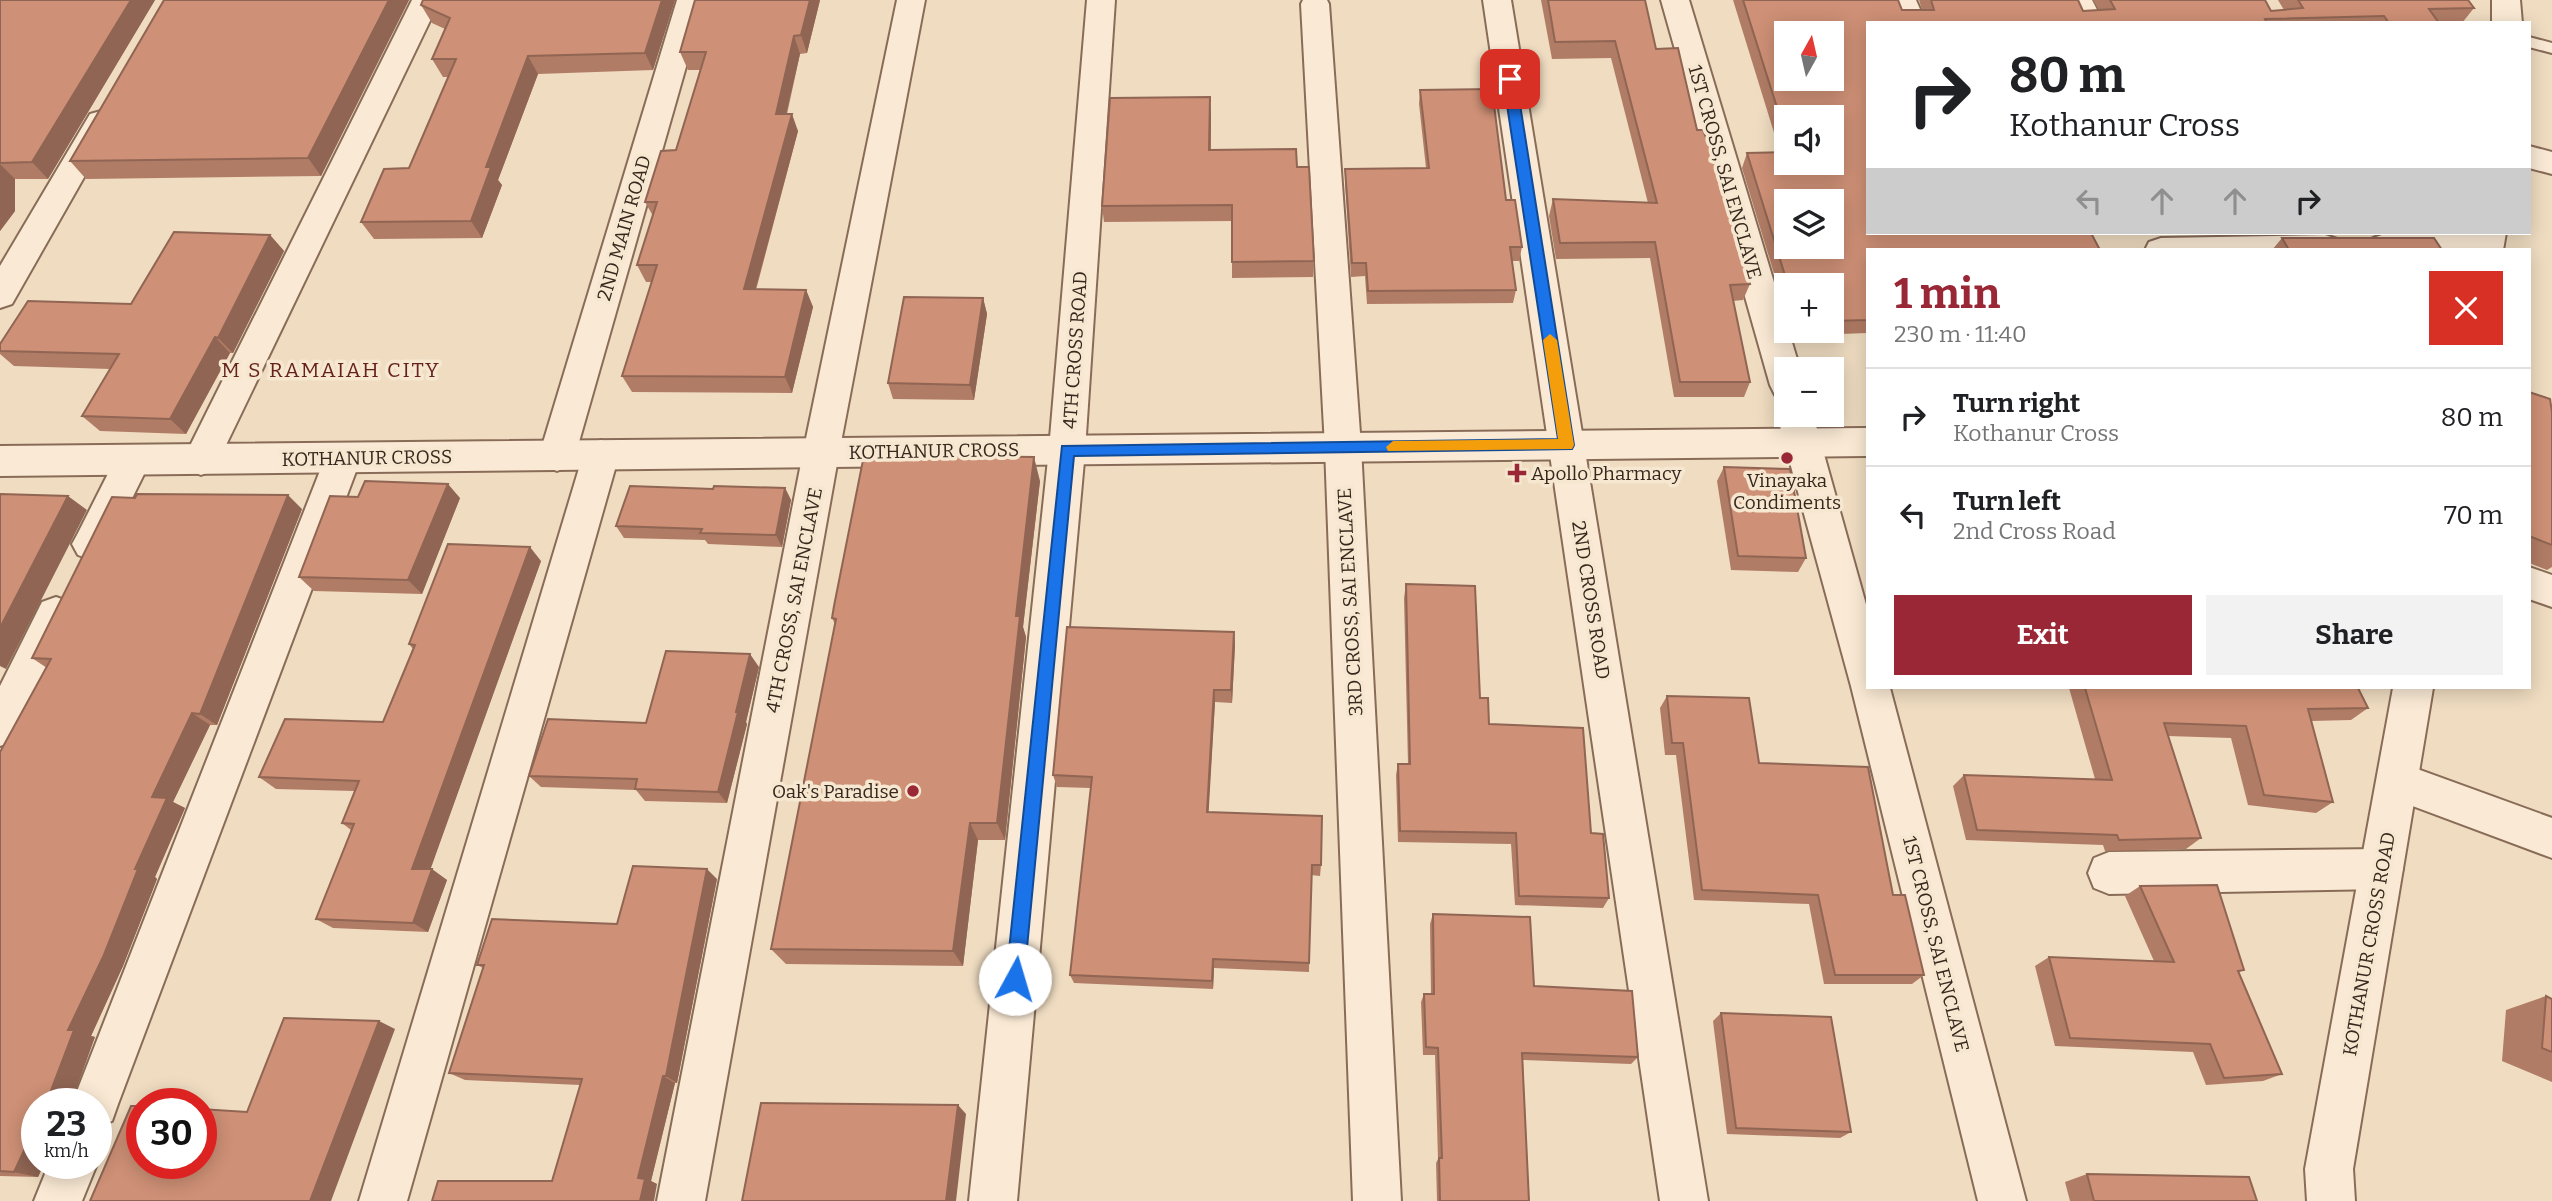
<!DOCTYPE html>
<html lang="en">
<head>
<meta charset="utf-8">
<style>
	:root { --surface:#fff; --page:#f2f2f2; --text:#202124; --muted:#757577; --line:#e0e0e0; --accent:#992735 }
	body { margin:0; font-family:Bitter,serif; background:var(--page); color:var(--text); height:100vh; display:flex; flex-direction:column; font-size:26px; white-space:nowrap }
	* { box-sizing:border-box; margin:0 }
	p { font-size:23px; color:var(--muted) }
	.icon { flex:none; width:38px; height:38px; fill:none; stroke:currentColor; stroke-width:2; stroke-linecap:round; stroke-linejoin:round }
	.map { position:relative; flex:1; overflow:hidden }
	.side { position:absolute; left:1866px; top:248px; width:665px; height:441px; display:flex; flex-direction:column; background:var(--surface); border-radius:0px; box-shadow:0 4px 18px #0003 }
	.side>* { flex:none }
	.banner { position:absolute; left:1866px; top:21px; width:665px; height:214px; border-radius:0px; box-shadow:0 4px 18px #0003; background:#fff; color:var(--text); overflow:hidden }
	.needle { width:46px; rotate:8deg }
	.fabs { position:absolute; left:1774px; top:21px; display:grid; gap:14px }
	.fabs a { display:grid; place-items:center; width:70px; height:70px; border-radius:0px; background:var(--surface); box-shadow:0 4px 18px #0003; font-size:35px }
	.speed { position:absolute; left:21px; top:1088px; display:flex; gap:14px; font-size:35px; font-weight:700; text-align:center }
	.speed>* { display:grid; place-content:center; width:91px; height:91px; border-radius:50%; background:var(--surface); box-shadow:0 4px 18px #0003; line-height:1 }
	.speed small { font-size:18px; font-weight:400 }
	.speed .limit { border:10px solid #d22; background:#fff; color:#111 }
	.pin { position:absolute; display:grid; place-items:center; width:60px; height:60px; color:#fff; margin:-30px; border-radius:14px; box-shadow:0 4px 10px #0006 }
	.me { position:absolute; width:77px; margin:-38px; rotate:6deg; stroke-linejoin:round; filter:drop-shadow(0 0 5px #0008) }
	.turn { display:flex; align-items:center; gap:24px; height:147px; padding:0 28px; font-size:32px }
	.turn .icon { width:91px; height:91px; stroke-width:2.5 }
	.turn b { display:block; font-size:49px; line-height:60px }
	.lanes { display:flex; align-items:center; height:66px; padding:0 28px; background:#0003; justify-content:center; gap:35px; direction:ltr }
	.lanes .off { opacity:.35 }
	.round { display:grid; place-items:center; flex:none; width:74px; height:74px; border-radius:0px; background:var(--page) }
	.head { display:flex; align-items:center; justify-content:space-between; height:119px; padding:0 28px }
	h1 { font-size:42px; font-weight:700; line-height:52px; color:var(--accent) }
	.cta { display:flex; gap:14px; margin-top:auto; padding:14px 28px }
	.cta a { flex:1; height:80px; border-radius:0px; background:var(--accent); color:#fff; font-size:28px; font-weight:700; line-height:80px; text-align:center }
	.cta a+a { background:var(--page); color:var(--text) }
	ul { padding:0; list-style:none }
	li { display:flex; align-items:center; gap:21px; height:98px; padding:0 28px; border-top:2px solid var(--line) }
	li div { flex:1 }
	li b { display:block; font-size:26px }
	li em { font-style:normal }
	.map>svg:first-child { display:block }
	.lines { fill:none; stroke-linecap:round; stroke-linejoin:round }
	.service-casing { stroke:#896c58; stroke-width:4 }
	.minor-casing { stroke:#896c58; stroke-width:4 }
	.tertiary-casing { stroke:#896c58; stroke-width:4 }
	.service { fill:#faead5; fill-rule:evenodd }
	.minor { fill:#faead5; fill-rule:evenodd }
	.tertiary { fill:#faead5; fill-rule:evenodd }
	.wall { fill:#b17c65; fill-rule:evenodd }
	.shaded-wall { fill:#906553 }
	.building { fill:#ce9076; stroke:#906553; stroke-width:2; fill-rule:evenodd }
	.route { fill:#1a73e8; stroke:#114b97; stroke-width:2 }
	.slow { fill:#f59e0b }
	.poi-dot { fill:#992735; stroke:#f6e7d1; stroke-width:2.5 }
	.labels { text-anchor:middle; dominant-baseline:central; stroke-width:7; stroke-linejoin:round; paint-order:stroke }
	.street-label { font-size:19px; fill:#38271d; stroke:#f6e7d1 }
	.poi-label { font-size:19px; fill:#38271d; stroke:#f6e7d1; text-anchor:start }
	.neighbourhood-label { font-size:21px; letter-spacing:2px; fill:#66221b; stroke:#f6e7d1 }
</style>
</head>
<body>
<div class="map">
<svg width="2552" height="1201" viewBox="0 0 2552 1201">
	<rect width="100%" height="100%" fill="#efdcc1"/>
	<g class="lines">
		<defs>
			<path id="service" d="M2529,37L2552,43V53L2529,47Z"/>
			<path id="minor" d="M412,0H440L214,470L201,475L188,470L183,460Z
				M677,0H705L575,456L570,466L557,471L544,466L539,456Z
				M897,0H925L839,453L705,1201H657L803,453Z
				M1087,0H1115L1085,450L1017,1201H969L1049,450Z
				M1303,0H1327L1329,4L1361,447L1401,1201H1353L1325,447L1301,4Z
				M1483,0H1511L1708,1201H1660Z
				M1661,0H1689L1800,369H1787V399L1775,395L1770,385Z
				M1888,0H1916L1926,23H1897Z
				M2064,0H2092L2104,23H2075Z
				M101,111L112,114L116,121L12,304L0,308V266L90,114Z
				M2529,146L2552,152V174L2529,168Z
				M2454,233H2490L2500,236L2504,244L2501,250H2371L2369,246L2373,238L2385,234Z
				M2325,235L2337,239L2341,247L2340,250H2145L2149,242L2161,238Z
				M1787,404V415H1813L1867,608V688H1890L2026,1201H1978L1851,686L1777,415L1782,405Z
				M601,440L614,445L619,455L407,1201H359L583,455L588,445Z
				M343,443L356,448L361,458L118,1104L112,1121L96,1127V1104H72L325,458L330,448Z
				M133,445L146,450L151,460L104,555L91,560L78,555L72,544L78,533L120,450Z
				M2529,567L2552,575V607L2529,599Z
				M56,597L70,602L75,614L14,741L0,746V686L42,602Z
				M2398,762L2552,818V858L2383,795L2377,781L2383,767Z
				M2382,849L2397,855L2403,869L2397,883L2382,889L2109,894L2094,888L2088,873L2094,858L2109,852Z
				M96,1163L97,1164L82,1201H34L49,1164Z"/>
			<path id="tertiary" d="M2492,0H2520L2522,23H2492Z
				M2474,233H2506L2503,250H2471Z
				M1867,428V456L0,476V446Z
				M2393,688H2433L2353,1169L2355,1201H2307L2305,1169Z"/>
		</defs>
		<use href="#service" class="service-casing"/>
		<use href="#minor" class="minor-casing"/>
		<use href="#tertiary" class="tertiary-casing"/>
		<use href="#service" class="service"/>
		<use href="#minor" class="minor"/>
		<use href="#tertiary" class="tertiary"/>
	</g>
	<path class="wall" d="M0,0H155L48,179H15V211L0,231Z
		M164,0H409L321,176L86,179L70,161Z
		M423,0H675L653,70L538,74L498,180L502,185L482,238L374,239L361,222L409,168L448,77H443L432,59L445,29L432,23L421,5Z
		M820,0L807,53L800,54L787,114L798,131L756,290H806L813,307L792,393L632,392L622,376L652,282H646L637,265L653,216L645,202L676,150L701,70H688L680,52Z
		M1541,0H1645L1656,49L1697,130L1750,284L1743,300L1733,301L1750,382L1744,397H1674L1650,258L1556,259L1549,216L1553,199L1648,203L1611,58L1552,59Z
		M1733,0H1898L1902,10H1922L1919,0H2078L2083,11L2099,10L2093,0H2265L2271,11L2284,10L2278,0H2468L2474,8L2462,23H1867V333L1815,335L1814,331H1832V285H1787V300H1782L1742,168L1747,153L1780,152ZM1787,117L1832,163H1787Z
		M1420,90L1506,200L1522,247L1519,261H1512L1516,290L1513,303L1367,304L1365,276L1351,277L1345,183V169L1426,168L1419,104Z
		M1211,114V150L1297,167L1314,261L1313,277L1232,278V221L1104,222L1102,206Z
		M2259,233H2313L2259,234Z
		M270,235L284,251L233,353H230L186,434L100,431L82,416L110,369L14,366L0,354V344L131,304Z
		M2282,238L2442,250H2272Z
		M983,298L987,314L974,400L893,399L888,383Z
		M2529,392L2552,412V567L2547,570L2529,563Z
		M1724,467L1806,558L1798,572L1731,570L1717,481Z
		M1040,481L1023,627L1026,637L1005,840H978L963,966L786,964L771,949L835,624L832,618Z
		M785,488L791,500L782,547L708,544L705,540L624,538L616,526Z
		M358,497L460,498L422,594L314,591L299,577Z
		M302,509L217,725H210L173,802L185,808L155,877L157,879L123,966L91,1036L95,1037L37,1164H44L38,1177L0,1176V752L47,668L32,658Z
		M541,561L430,869L447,880L428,932L333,928L316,919L351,830L342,823L355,791L276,789L259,777L383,722L413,649L409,644Z
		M1406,584L1480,698L1489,724L1591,833L1609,898L1603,908L1515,905L1511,844L1398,842L1396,775L1398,764H1408L1404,598Z
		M1234,632L1235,645L1232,703L1215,702L1208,812L1321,865L1320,876L1311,875L1309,972L1214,968L1213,989L1074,983L1070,975L1091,788L1057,787L1053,775Z
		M759,667L746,722L747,724L727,803L645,801L636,790L541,787L529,776L646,723Z
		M2069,688H2358L2368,708L2351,720L2311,721L2333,802L2316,813L2248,805L2231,738L2168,736L2201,838L2186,849L2105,851L2103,845L1966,840L1953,786L1964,775L2095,779Z
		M1667,696L1759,763L1893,895L1924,975L1912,984H1824L1809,904L1694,900L1676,755H1665L1660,708Z
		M717,879L677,1083H675L651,1181L657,1184L552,1181L580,1085L465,1080L449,1073L483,968L477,965L617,924Z
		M2140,886L2244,970L2239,972L2282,1074L2263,1081L2206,1085L2193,1052L2055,1046L2035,966L2049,957L2154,961L2125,896Z
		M1433,914L1534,986L1638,1057L1631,1064L1523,1060L1529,1201H1437L1436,1163L1438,1159L1435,1055H1423L1421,1002L1424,994H1431L1430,924Z
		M2546,996L2552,999V1082L2502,1061L2506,1010Z
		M1721,1013L1851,1132L1840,1138L1727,1134L1713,1021Z
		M2087,1174L2257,1201H2070L2065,1182Z"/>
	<path class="shaded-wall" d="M131,0H155L48,179L32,162Z
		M389,0H409L321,176L308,158Z
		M662,0H675L653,70L645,53Z
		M810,0H820L807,53L801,35Z
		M794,36L800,54L782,132L776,114Z
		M528,56L538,74L498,180L502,185L482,238L471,221L486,167Z
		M1210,97L1211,114L1210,166L1209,150Z
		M792,114L798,131L751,306L744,289Z
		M0,164L15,179V211L0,231Z
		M270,235L284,251L233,353L218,338Z
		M806,290L813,307L792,393L785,377Z
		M983,298L987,314L974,400L970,385Z
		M215,337L230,353L186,434L170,419Z
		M1034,457L1040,481L1023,627L1026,637L1005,840L997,823L1016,616Z
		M448,484L460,498L422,594L408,580Z
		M785,488L791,500L782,547L776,535Z
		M288,495L302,509L217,725L200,714Z
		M68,496L87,510L6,669L0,666V628Z
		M530,547L541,561L427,879L412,869Z
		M1234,632L1235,645L1232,703L1231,690Z
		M750,654L759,667L746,722L747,724L727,803L718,792Z
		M1214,690L1215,702L1208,823L1207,812Z
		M192,713L210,725L173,802L185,808L155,877L157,879L123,966L91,1036L95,1037L71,1104H45L68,1030L135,869L152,797Z
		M970,823L978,840L963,966L953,951Z
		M432,869L447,880L428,932L413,923Z
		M707,869L717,879L677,1083L666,1076Z
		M1213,959L1214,968L1213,989L1212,981Z
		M379,1021L395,1029L331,1201H310Z
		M663,1076L675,1083L651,1181L657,1184L654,1201H640L638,1178Z
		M958,1105L966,1114L956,1201H946Z
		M37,1123V1164H44L38,1177L14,1172Z"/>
	<path class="building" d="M0,0H131L32,162L0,163Z
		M164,0H389L308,158L70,161Z
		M423,0H662L645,53L528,56L486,167H491L471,221L361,222L384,169L409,168L456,59H432L450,18L421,5Z
		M695,0H810L801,35L794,36L776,114H792L744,289L806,290L785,377L622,376L657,265H637L657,202H645L661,151L676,150L706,52H680Z
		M1548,0H1645L1656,49L1678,48L1697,130H1703L1712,152L1750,284L1730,285L1750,382H1680L1655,242L1560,243L1553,199L1657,203L1615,41L1555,42Z
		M1743,0H1898L1902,10H1934L1931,0H2078L2083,11L2115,9L2110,0H2265L2271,11L2303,8L2298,0H2468L2474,8L2429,9L2439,23H2389L2384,16L2265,19L2267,23H1867V233H2091L2100,250H1867V320L1832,321V285H1788L1747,153L1787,152V163H1832V117H1787V139ZM1787,33H1832V79H1787ZM1787,201H1832V247H1787Z
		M1492,89L1506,200H1515L1522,247H1510L1516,290L1368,291L1366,263H1352L1345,169L1429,168L1420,90Z
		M1210,97L1209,150L1296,149L1297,167H1309L1314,261L1232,262V205L1102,206L1110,98Z
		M174,232L270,235L218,338L215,337L170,419L82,416L119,354L0,351V344L28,301L131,304Z
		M2282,238H2434L2442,250H2289Z
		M904,297L983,298L970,385L888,383Z
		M2529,392L2550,399L2552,412V545L2529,536Z
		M864,455L1034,457L1016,616H1020L997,823H970L953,951L771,949L836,619L832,618L834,606Z
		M1724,467L1790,469L1806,558L1738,556Z
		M365,481L448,484L408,580L299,577L330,496L358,497Z
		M630,486L713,489L714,486L785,488L776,535L700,533L702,529L616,526Z
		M0,494L68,496L0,628Z
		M137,494L288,495L200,714L192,713L152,797L167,798L135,869H138L103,957L68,1030H74L47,1101L45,1104H37V1123L14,1172L0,1171V752L51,659L32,658L112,497L135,498Z
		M448,544L530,547L412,869H432L413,923L316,919L354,824L342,823L359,781L259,777L285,719L383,722L415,645L409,644Z
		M1406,584L1475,586L1480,698H1488L1489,724L1583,728L1591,833L1603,834L1609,898L1519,896L1516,833L1400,831L1398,764H1410Z
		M1067,627L1234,632L1231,690H1214L1207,812L1322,816L1321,865H1312L1309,963L1213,959L1212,981L1070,975L1092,777L1053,775Z
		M666,651L750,654L736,712H738L718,792L635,789L637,779L529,776L548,719L646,723Z
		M2085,688H2358L2368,708L2308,709L2333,802L2264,795L2246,726L2164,723L2201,838L2119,840L2117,835L1977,830L1964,775L2112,780Z
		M1667,696L1749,698L1759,763L1868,767L1893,895H1905L1924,975H1835L1818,895L1702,890L1683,743H1672Z
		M633,866L707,869L666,1076H663L638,1178L645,1179L640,1201H432L438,1181H552L582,1079L449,1073L484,965H477L492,919L617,924Z
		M2217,885L2244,970L2238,971L2282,1074L2224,1078L2210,1044L2070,1038L2049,957L2174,962L2140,886Z
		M1433,914L1530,917L1534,986L1632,991L1638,1057L1522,1053L1529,1201H1440L1439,1158H1442L1438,1048L1426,1047L1424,994H1434Z
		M2546,996L2552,999V1052L2542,1048Z
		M1721,1013L1831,1017L1851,1132L1736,1128Z
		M284,1018L379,1021L310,1201H90L131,1106H142V1164H201V1109L247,1112Z
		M761,1103L958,1105L946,1201H742Z
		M2087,1174L2249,1177L2257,1201H2094Z"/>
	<path class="route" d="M1510,74L1516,79L1574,445L1572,449L1074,456L1024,979L1022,985L1015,988L1008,985L1006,979L1062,446L1558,439L1503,79Z"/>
	<path class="slow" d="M1550,334L1557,340L1574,445L1572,449L1388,451L1386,447L1393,441L1558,439L1543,340Z"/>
	<g class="poi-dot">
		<circle cx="1787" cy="458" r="7"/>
		<path d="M1513.5 462.5h7v7h7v7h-7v7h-7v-7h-7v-7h7z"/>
		<circle cx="913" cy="791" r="7"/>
	</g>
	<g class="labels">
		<g class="street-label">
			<text transform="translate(1725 172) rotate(74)">1ST CROSS, SAI ENCLAVE</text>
			<text transform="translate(624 228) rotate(-74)">2ND MAIN ROAD</text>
			<text transform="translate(1075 350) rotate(-86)">4TH CROSS ROAD</text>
			<text transform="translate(934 451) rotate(-1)">KOTHANUR CROSS</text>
			<text transform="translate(367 458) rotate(-1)">KOTHANUR CROSS</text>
			<text transform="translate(794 600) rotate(-79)">4TH CROSS, SAI ENCLAVE</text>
			<text transform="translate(1591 600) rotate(81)">2ND CROSS ROAD</text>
			<text transform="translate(1350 602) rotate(-93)">3RD CROSS, SAI ENCLAVE</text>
			<text transform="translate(1936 944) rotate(76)">1ST CROSS, SAI ENCLAVE</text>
			<text transform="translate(2369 944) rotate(-80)">KOTHANUR CROSS ROAD</text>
		</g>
		<g class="poi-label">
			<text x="1531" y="473">Apollo Pharmacy</text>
			<text x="1787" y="480" text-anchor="middle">Vinayaka<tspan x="1787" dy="22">Condiments</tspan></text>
			<text x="899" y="791" text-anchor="end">Oak's Paradise</text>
		</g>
		<g class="neighbourhood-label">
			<text x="331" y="370">M S RAMAIAH CITY</text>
		</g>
	</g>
</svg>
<div class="fabs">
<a><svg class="needle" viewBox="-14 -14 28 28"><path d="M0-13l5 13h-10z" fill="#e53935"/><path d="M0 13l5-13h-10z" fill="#757577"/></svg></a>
<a><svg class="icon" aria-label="sound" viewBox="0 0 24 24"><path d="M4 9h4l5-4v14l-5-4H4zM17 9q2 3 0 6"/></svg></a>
<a><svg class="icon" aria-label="layers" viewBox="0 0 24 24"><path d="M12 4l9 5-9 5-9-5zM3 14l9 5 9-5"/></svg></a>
<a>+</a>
<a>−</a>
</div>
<div class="speed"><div>23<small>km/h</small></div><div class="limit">30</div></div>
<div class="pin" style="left:1510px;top:79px;background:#d93025"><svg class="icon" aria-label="arrive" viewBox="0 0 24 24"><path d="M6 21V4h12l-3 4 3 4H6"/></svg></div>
<svg class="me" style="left:1015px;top:979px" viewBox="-20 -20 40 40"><circle r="19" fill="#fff"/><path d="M0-13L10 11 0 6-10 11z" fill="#1a73e8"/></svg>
<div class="banner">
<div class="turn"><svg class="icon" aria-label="right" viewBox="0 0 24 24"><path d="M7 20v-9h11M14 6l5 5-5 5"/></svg><div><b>80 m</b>Kothanur Cross</div></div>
<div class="lanes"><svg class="icon off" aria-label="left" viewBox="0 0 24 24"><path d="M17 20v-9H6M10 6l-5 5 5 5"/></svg><svg class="icon off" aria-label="ahead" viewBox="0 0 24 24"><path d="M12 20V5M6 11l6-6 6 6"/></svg><svg class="icon off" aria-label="ahead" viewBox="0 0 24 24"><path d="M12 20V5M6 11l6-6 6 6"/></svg><svg class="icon" aria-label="right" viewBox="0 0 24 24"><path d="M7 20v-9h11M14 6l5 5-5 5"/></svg></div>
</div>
<section class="side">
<div class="head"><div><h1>1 min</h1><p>230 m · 11:40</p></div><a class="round" style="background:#d93025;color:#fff"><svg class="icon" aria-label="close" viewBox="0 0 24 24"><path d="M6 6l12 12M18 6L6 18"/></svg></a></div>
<ul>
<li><svg class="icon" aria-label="right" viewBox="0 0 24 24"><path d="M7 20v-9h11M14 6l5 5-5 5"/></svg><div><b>Turn right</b><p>Kothanur Cross</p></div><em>80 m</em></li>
<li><svg class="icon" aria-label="left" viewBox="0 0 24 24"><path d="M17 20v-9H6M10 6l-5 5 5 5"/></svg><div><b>Turn left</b><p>2nd Cross Road</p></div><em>70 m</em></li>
</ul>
<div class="cta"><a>Exit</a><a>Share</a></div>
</section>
</div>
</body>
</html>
